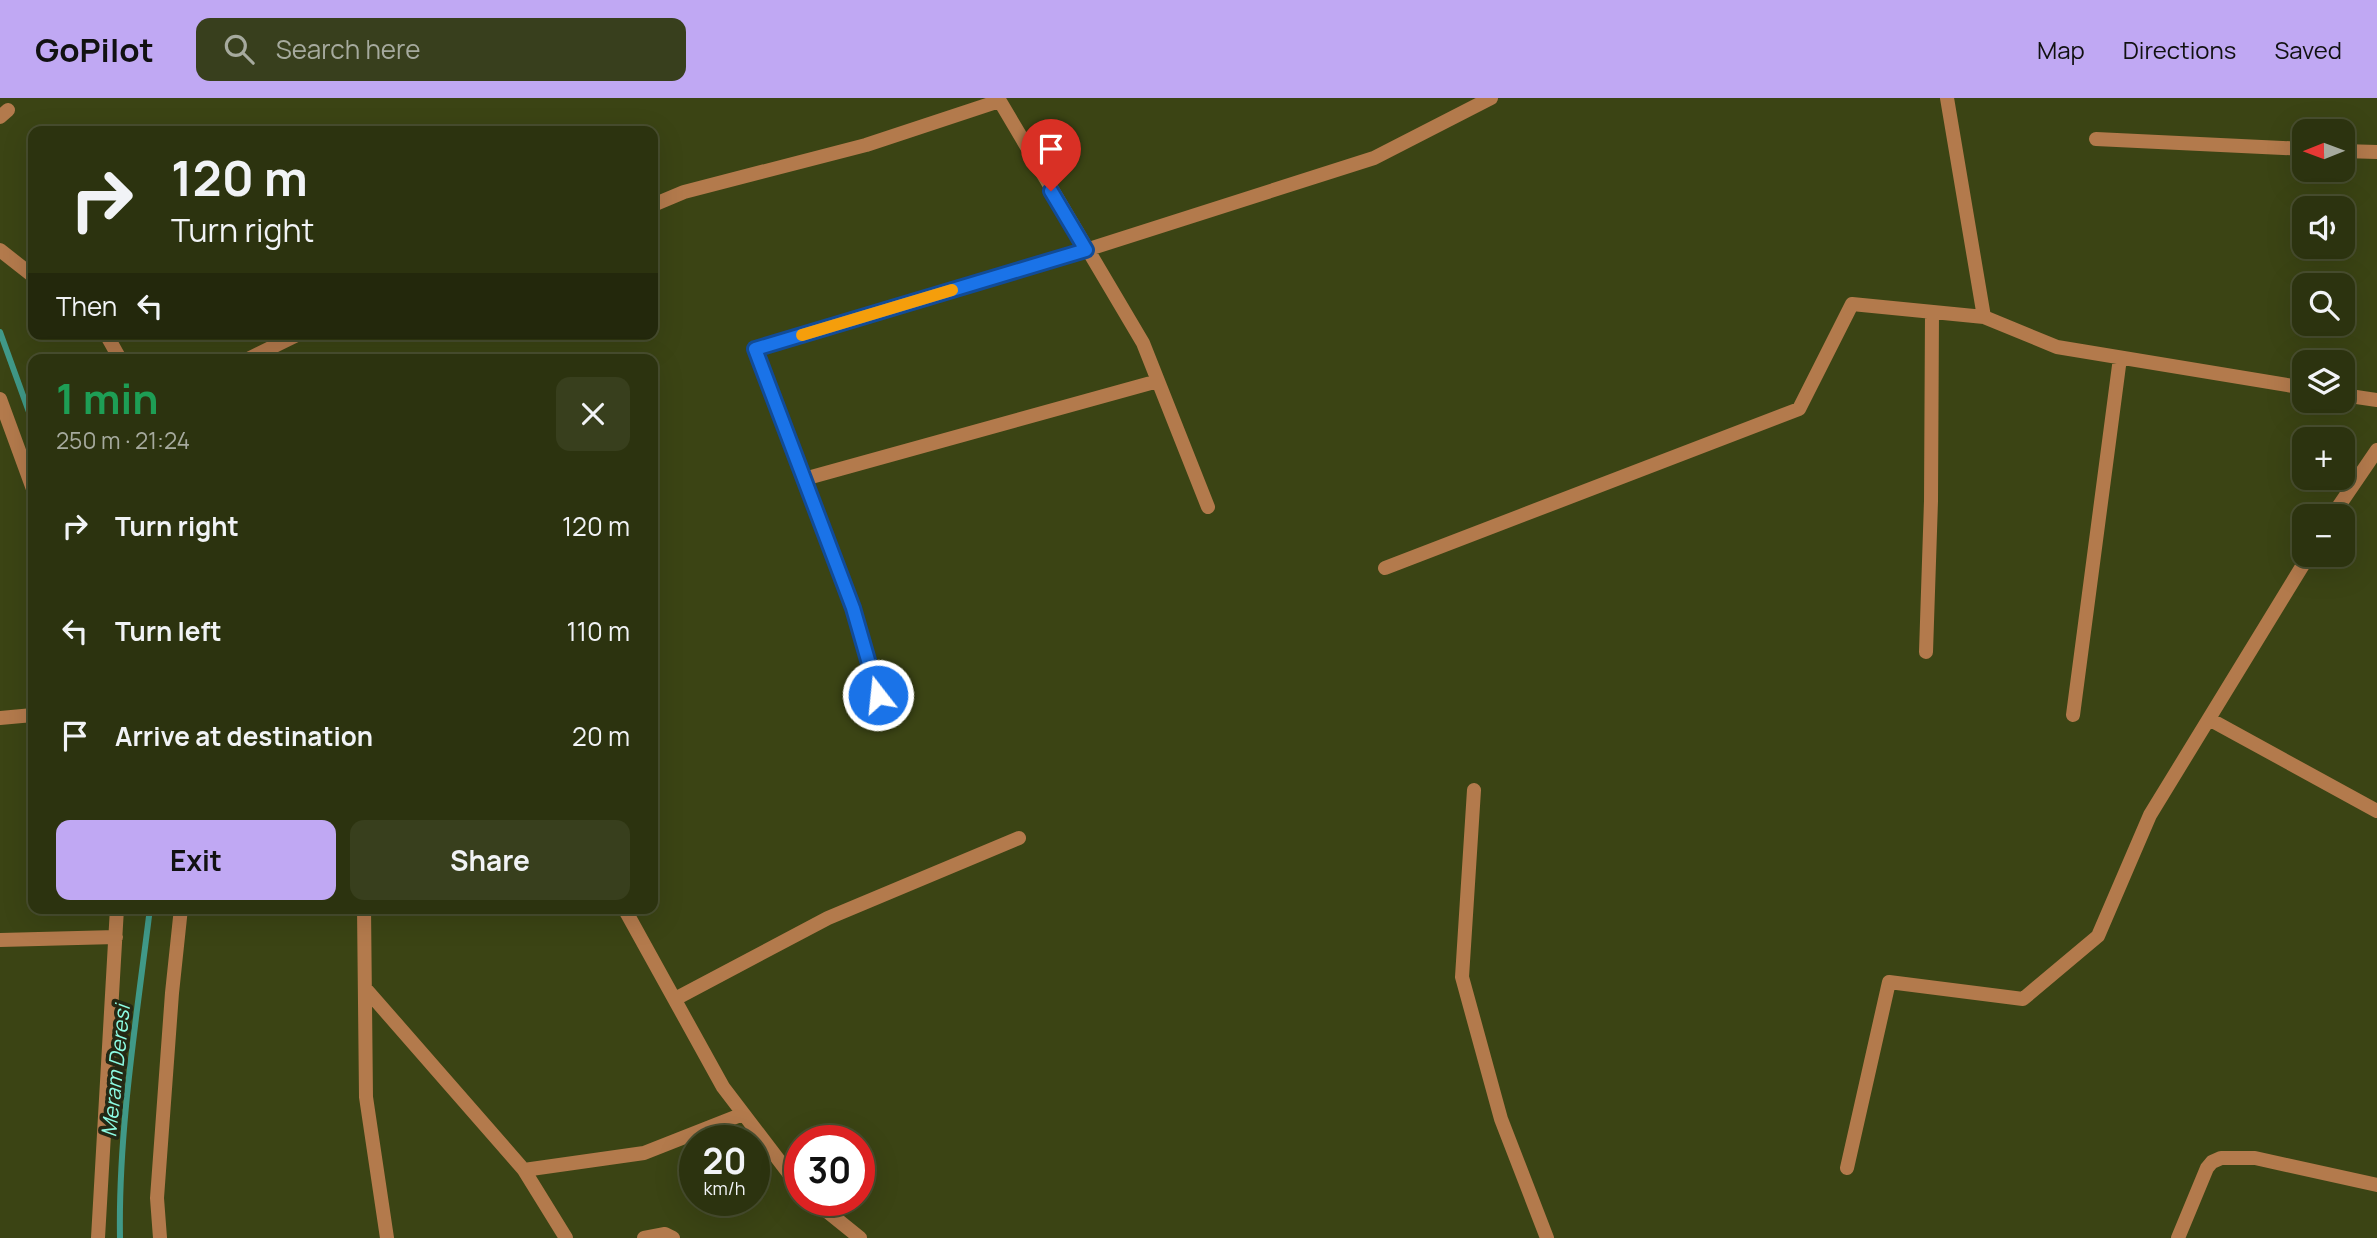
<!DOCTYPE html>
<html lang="en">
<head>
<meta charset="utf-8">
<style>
	:root { --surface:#2c330f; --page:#383f1d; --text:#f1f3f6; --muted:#a6aa9e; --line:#484e2f; --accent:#c0a8f3 }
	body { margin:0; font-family:Manrope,sans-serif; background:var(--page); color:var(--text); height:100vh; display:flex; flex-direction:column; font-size:26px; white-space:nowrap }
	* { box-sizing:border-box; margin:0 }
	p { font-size:23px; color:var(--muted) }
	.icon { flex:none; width:38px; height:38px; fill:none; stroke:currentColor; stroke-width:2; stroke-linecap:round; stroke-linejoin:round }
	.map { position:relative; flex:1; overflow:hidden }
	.side { position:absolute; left:28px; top:256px; width:630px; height:560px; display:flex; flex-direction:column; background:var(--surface); border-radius:14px; box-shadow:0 7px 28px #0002,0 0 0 2px var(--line) }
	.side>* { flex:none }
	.guide { position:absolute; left:28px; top:28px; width:630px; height:214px; border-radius:14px; box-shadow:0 7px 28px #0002,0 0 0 2px var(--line); background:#2c330f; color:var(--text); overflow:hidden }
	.needle { width:46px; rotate:269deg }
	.tools { position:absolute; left:2292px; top:21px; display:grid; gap:14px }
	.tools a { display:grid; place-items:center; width:63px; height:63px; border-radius:14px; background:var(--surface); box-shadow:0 7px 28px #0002,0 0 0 2px var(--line); font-size:35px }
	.speed { position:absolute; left:679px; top:1027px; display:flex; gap:14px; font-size:35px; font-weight:700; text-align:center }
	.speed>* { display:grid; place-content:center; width:91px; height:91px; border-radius:50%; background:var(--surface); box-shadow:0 7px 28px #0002,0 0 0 2px var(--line); line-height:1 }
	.speed small { font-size:18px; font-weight:400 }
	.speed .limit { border:10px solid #d22; background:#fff; color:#111 }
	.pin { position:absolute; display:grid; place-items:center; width:60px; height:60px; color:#fff; margin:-72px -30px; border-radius:50% 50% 50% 0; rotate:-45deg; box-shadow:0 0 7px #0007 }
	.pin .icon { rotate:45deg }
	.me { position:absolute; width:77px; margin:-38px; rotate:344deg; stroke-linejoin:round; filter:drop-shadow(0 0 5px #0008) }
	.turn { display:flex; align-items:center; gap:24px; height:147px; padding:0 28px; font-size:32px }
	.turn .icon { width:91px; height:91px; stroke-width:2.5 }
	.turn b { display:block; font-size:49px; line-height:60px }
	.then { display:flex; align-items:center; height:66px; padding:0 28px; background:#0003; gap:14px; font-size:26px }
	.round { display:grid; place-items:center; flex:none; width:74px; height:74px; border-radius:14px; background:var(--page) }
	.overview { display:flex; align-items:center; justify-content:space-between; height:119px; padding:0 28px }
	h1 { font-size:42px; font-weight:700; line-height:52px; color:#1e9e55 }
	.button { display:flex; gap:14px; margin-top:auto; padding:14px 28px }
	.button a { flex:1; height:80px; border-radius:14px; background:var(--accent); color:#111; font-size:28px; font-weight:700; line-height:80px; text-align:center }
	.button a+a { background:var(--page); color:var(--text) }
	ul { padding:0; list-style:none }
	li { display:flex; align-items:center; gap:21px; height:105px; padding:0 28px }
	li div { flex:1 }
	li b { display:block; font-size:26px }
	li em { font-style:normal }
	header { display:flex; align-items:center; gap:42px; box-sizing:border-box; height:98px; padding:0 35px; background:var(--accent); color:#111 }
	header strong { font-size:33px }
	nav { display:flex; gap:38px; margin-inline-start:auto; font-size:24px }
	.search { width:490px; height:63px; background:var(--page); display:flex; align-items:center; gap:18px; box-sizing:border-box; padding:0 24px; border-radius:14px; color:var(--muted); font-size:26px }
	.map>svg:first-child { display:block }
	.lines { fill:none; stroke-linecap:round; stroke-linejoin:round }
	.stream { stroke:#409988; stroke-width:6 }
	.minor { stroke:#b37a4c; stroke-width:14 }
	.route-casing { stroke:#114b97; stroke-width:18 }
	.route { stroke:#1a73e8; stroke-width:12 }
	.slow { stroke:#f59e0b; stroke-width:12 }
	.labels { text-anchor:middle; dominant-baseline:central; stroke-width:7; stroke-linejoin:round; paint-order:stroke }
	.water-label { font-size:21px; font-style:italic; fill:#8dfce4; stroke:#242814 }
</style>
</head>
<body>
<header>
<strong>GoPilot</strong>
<div class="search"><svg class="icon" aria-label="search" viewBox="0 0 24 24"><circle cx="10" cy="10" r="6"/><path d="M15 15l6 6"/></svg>Search here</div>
<nav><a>Map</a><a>Directions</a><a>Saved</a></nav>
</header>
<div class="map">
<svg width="2377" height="1140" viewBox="0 0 2377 1140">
	<rect width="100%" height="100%" fill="#3b4414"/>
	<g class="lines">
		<path class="stream" d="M0,234L33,325
			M120,1140C118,1033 137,917 150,810"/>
		<path class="minor" d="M998,0L1143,245L1208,409
			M1947,0L1984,219L2057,249L2305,290
			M0,19L8,12
			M2096,41L2305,51
			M2343,53L2377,54
			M653,107L684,94L866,47L999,3
			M0,152L33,178
			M106,236L120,261
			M248,261L299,236
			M2343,297L2377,302
			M0,301L33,391
			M804,381L1158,283
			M2332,418L2377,352
			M1385,470L1799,311L1852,206L1984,219
			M1926,554L1931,403L1932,214
			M878,597L853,510L755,251L1086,152L1374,60L1491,0
			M2073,617L2120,260
			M0,620L33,617
			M2209,621L2377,713
			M1474,692L1462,879L1501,1021L1547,1140
			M364,810L366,999L387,1140
			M624,810L723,989L800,1090
			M0,842L116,839
			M365,890L524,1072L566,1140
			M675,901L828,820L1019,740
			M1847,1070L1889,884L2023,901L2098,838L2150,717L2309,457
			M524,1072L644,1055L743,1016
			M813,1102L860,1140
			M98,1140L117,810
			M160,1140L157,1100L172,895L181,810
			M644,1140L665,1136L673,1140
			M2178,1140L2207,1070L2212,1064L2221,1060H2255L2377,1087"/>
	</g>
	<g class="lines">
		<defs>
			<path id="route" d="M878,597L853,510L755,251L1086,152L1051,93"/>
		</defs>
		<use href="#route" class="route-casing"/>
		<use href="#route" class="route"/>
		<path class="slow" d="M802,237L952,192"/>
	</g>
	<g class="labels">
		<g class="water-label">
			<text transform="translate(115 973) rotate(-84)">Meram Deresi</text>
		</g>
	</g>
</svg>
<div class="tools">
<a><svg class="needle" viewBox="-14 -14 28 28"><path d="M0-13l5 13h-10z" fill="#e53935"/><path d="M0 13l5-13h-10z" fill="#a6aa9e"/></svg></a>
<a><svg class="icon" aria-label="sound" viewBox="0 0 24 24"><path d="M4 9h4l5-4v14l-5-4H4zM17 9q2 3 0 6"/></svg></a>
<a><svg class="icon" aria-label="search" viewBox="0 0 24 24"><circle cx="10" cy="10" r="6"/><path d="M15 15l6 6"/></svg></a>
<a><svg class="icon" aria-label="layers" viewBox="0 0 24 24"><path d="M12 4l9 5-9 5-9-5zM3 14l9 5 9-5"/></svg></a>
<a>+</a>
<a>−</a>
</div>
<div class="speed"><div>20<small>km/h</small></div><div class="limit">30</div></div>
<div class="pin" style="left:1051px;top:93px;background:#d93025"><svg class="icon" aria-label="arrive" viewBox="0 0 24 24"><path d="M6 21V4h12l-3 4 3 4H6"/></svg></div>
<svg class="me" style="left:878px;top:597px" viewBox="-20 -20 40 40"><circle r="17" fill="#1a73e8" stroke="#fff" stroke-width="3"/><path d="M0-11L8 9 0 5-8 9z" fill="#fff"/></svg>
<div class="guide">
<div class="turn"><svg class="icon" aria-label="right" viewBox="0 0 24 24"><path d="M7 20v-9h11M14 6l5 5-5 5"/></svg><div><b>120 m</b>Turn right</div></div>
<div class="then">Then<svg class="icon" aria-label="left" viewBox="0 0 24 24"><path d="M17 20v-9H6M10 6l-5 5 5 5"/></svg></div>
</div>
<section class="side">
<div class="overview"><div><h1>1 min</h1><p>250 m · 21:24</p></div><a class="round"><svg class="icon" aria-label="close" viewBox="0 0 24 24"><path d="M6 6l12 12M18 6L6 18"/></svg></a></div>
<ul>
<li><svg class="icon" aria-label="right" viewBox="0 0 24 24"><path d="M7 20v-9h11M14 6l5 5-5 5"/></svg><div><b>Turn right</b></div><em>120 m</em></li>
<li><svg class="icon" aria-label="left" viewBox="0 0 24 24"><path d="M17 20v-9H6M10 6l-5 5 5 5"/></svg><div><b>Turn left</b></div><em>110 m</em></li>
<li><svg class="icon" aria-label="arrive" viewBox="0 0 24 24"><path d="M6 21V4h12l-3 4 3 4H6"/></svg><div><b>Arrive at destination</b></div><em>20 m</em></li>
</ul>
<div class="button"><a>Exit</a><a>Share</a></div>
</section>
</div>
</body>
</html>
